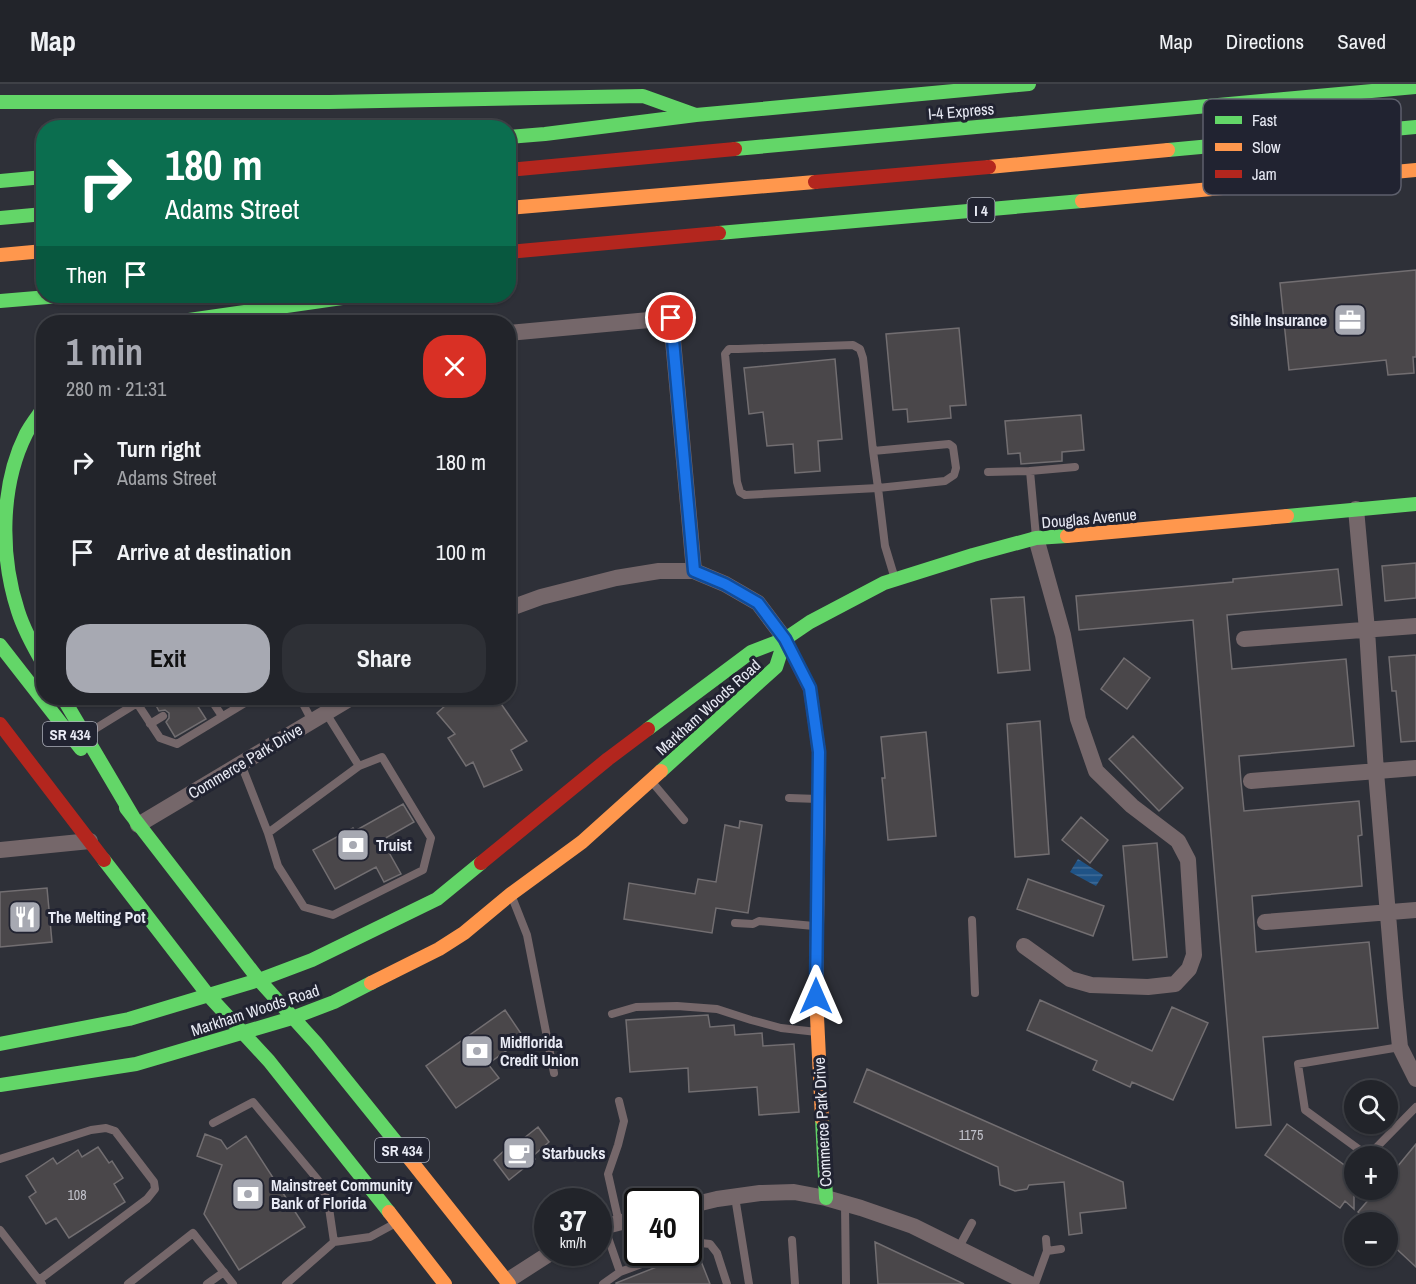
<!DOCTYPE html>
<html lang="en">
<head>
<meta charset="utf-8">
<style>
	:root { --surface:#22242a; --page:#2e3036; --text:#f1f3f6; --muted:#a2a4a8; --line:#3f4147; --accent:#a7a9b2 }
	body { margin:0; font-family:"Archivo Narrow",sans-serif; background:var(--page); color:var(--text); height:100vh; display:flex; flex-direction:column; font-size:22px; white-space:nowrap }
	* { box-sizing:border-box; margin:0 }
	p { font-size:20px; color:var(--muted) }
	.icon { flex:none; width:33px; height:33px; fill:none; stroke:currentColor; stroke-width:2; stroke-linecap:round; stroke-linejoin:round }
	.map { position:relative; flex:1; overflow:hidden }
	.side { position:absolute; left:36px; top:231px; width:480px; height:390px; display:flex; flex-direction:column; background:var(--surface); border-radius:24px; box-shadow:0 2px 4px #0004,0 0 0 2px var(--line) }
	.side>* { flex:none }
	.banner { position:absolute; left:36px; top:36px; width:480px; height:183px; border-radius:24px; box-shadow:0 2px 4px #0004,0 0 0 2px var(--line); background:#0b6e4f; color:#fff; overflow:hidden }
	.controls { position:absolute; left:1344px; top:996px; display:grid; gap:12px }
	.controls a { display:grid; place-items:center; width:54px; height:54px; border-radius:50%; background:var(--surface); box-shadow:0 2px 4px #0004,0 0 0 2px var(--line); font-size:30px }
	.speed { position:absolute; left:534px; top:1104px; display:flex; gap:12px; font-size:30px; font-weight:700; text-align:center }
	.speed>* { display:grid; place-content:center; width:78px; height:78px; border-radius:50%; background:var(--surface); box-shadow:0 2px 4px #0004,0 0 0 2px var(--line); line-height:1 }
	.speed small { font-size:15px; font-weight:400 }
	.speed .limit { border:3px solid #111; border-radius:9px; background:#fff; color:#111 }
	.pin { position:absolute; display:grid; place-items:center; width:51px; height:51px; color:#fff; margin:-26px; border:3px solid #fff; border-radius:50%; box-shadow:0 2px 6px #0007 }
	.me { position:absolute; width:66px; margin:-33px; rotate:0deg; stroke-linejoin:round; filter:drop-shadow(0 0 4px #0008) }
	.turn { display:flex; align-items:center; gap:21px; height:126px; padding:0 30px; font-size:27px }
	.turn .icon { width:78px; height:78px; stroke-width:2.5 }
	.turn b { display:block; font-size:42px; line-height:51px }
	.then { display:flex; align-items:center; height:57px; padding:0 30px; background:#0003; gap:12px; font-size:22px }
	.round { display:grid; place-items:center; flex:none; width:63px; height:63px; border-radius:24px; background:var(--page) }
	.summary { display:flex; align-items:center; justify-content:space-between; height:102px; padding:0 30px }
	h1 { font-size:36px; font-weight:700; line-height:45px; color:var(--accent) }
	.action { display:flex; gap:12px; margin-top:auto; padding:12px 30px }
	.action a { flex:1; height:69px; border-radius:24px; background:var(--accent); color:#111; font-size:24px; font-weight:700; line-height:69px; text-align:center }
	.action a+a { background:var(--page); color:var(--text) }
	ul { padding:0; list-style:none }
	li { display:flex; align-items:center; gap:18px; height:90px; padding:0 30px }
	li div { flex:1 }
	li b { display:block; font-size:22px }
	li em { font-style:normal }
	header { display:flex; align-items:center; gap:36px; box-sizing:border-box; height:84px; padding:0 30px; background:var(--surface); border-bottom:2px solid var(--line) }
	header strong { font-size:28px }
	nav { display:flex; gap:33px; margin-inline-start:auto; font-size:21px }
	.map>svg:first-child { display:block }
	.water { fill:url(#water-rules) }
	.building { fill:#4a474a; stroke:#726e71; stroke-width:1.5 }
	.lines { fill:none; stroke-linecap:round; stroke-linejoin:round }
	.lane { stroke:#75676a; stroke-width:8 }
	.street { stroke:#75676a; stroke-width:16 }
	.fast { stroke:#63d668; stroke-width:14 }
	.slow { stroke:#ff974d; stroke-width:14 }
	.jam { stroke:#b3261e; stroke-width:14 }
	.route-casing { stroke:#114b97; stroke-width:15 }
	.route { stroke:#1a73e8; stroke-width:10 }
	.labels { text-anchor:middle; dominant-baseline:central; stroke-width:6; stroke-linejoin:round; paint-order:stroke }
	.number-label { font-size:14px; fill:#c0c1ca }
	.shield { fill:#212331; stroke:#acaeba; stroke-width:1.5 }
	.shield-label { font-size:15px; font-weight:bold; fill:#e8eaf4 }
	.street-label { font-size:16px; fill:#e8eaf4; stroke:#212331 }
	.poi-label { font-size:16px; font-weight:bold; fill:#e8eaf4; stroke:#212331; text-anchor:start }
	.key { fill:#212331; stroke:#5d5f6c; stroke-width:1.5 }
	.key-label { font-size:16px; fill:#e8eaf4 }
</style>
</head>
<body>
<header>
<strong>Map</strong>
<nav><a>Map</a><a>Directions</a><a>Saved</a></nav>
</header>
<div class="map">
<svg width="1416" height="1200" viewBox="0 0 1416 1200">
	<defs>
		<pattern id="water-rules" width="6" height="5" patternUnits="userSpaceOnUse" patternTransform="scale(1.5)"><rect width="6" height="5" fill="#1f5386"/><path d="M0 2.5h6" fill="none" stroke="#406c98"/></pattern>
	</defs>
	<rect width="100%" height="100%" fill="#2e3038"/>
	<path class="water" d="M1078,775L1103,791L1096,802L1070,788Z"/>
	<path class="building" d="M1416,186V273H1413L1414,289L1388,291L1386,276L1289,286L1280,199Z
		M959,244L966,321L950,322L951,334L908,338L907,325L893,326L886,250Z
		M835,275L842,355L818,357L820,387L795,389L793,360L767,362L763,328L749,330L744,284Z
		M1081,331L1084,366L1062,368V377L1021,380L1020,369L1008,370L1005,337Z
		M1416,479V514L1385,517L1382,482Z
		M1338,485L1342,521L1227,531L1232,585L1346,575L1354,662L1239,672L1241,698L1244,727L1359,717L1362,751L1358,752L1362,802L1252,812L1256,868L1369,858L1378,944L1263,953L1271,1041L1236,1044L1193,536L1079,546L1076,512L1190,502L1233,498V495Z
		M1024,513L1030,586L998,589L991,515Z
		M1416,571V657L1401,658L1396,607H1392L1389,573Z
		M1124,574L1150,594L1127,625L1101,605Z
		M153,614H187V618L189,620L197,621L206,635L175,653L166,638L169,634V629L165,626L159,627L153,616Z
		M454,614H476L482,620L490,614H497L527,657L511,666L522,686L484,703L473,678L466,682L448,654L455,650L437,629Z
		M1040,637L1049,770L1015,773L1007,640Z
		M926,648L936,752L888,756L882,694H885L881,653Z
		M1133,652L1183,704L1159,727L1109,675Z
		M403,720L414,738L382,756L401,790L384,798L376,783L335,805L313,766L353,744L355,747Z
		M1081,733L1108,756L1090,779L1062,756Z
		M740,737L762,741L748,829L716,824L712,849L624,835L629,799L695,810L698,795L716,798L725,741L739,744Z
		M1157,759L1167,873L1133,876L1123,762Z
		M1028,795L1104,822L1093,852L1017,825Z
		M47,804L52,858L0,863V808Z
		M1040,916L1152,967L1172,923L1208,939L1173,1016L1132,998L1130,1003L1093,986L1097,977L1027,946Z
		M505,926L524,954L488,980L499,994L456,1024L426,982Z
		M708,931L710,943L734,941L735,951L762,949L763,962L794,960L799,1028L759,1031L757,1003L689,1008L688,984L630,988L626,936Z
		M867,985L1123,1098L1126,1124L1080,1129L1082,1149L1069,1151L1064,1098L1029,1101L1027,1105L1015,1107L1000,1101L998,1083L854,1018Z
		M1287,1040L1354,1088V1125L1345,1117L1340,1124L1265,1071Z
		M538,1043L549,1058L533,1072L535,1075L509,1096L494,1076L507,1064L509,1066Z
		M205,1050L221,1056L227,1065L246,1052L305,1143L239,1186L204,1130L222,1081L197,1072Z
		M1416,1060V1183L1388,1157V1138H1370L1358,1128L1377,1106H1388V1094Z
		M98,1063L109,1079L112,1077L123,1094L114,1100L125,1118L69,1154L56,1134L46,1140L29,1113L36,1108L26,1092L53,1074L57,1080L78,1066L82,1073Z
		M875,1158L964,1200H878Z
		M697,1167L710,1200H616V1199Z"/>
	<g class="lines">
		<path class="lane" d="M873,367L863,274L860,265L853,261L738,265H729L725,270L737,398L740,408L745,411L878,404L873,367L949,360L953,363L956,384L954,391L945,397L878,404L885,462L895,495
			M1030,387L1036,453
			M988,388L1030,387L1075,383
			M134,614L137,619L147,614
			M210,614L222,632
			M300,614L312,637
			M193,615L196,614
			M326,629L359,682
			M150,640L163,632
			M90,648L137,619L160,654L177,660L253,614
			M241,680L268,749L278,782L304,823L333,831L423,786L431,754L382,673L359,682L268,749
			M652,698L684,736
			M789,714L818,715
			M512,813L527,851L554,989
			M972,836L975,909
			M735,839L753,840L759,837L814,842
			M612,930L636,923L677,922L717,925L751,936L781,944L817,948
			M1400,963L1298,980L1305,1026L1368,1072L1416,1023
			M213,1039L253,1018L318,1096L328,1117L334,1158L286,1200
			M0,1075L91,1046L106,1044L115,1047L154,1098L155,1105L147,1115L39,1196
			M735,1113L749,1200
			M845,1120L846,1200
			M619,1139L608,1090L618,1061L624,1037L619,1017
			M604,1142L620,1188
			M0,1146L42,1200
			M792,1156L795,1200
			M334,1158L370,1153L394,1140
			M688,1163L701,1159L710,1160L717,1169L727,1200
			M958,1165L972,1139
			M1047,1167L1061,1165
			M128,1200L193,1149L233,1200
			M207,1200L224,1188
			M603,1200L620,1188L674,1168
			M1035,1200L1047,1167L1046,1155"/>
		<path class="street" d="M508,249L671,234L694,487
			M1356,425L1367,546L1376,688L1395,914L1400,963L1416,995
			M508,525L541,513L616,494L659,487H694L725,500L758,519L785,555
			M1244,555L1416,542
			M1251,697L1416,684
			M138,741L351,614
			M0,766L90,757
			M1265,838L1416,826
			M1024,862L1070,895L1091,901L1148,903L1175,900L1189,885L1194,871L1188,776L1178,757L1132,722L1096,687L1078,635L1063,551L1036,454
			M688,1122L717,1115L760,1109L794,1108L826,1114L861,1124L913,1142L1030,1200
			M598,1144L638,1134
			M507,1197L552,1168"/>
		<path class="fast" d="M0,18H329L643,12L696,31
			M508,53L545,50L696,31L1029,0
			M735,65L1416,3
			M1168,66L1416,43
			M0,97L44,93
			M0,134L44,130
			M719,149L1082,117
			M0,217L60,212
			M175,238L356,212
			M44,323C38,332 31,340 26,350C0,402 0,472 18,527C24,546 34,564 44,581
			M1287,432L1416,420
			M0,561L81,665
			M63,614L138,741
			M648,645L751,568L785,555L810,538L884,499L973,471L1036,454L1067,452
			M661,687L776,583L785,555
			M126,724L259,896L316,959L408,1073
			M104,776L208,911L269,977L389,1128
			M0,960L129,935L259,896L312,876L437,815L481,779
			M0,1001L136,980L292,934L334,918L371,899
			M822,1035L826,1114"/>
		<path class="slow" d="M989,83L1168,66
			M1082,117L1416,86
			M508,124L815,98
			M0,171L44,167
			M1067,452L1287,432
			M819,699L816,912L822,1035
			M371,899L439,865L464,849L511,810L582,758L661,687
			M408,1073L509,1200
			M389,1128L445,1200"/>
		<path class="jam" d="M508,86L735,65
			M815,98L989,83
			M508,168L719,149
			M785,555L810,605L819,668V699
			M0,640L104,776
			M481,779L608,675L648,645"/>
	</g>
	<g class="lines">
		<defs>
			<path id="route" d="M671,234L694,487L725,500L758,519L785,555L810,604L819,668L816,912"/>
		</defs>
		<use href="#route" class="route-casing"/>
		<use href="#route" class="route"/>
	</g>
	<defs>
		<symbol id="office-square" viewBox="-11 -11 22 22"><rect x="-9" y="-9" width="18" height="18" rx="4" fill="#a7a9b2" stroke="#212331"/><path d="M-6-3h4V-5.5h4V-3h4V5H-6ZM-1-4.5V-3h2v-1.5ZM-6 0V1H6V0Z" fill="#fff"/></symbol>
		<symbol id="bank-square" viewBox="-11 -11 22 22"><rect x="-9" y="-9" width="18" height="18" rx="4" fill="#a7a9b2" stroke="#212331"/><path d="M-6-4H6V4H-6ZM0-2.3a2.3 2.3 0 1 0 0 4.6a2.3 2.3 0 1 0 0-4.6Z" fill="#fff"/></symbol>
		<symbol id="restaurant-square" viewBox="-11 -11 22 22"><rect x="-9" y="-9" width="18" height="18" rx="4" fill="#a7a9b2" stroke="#212331"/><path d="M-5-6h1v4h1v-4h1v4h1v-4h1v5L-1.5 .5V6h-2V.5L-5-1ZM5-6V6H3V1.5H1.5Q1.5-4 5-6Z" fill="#fff"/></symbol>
		<symbol id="cafe-square" viewBox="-11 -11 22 22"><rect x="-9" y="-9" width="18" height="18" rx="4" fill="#a7a9b2" stroke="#212331"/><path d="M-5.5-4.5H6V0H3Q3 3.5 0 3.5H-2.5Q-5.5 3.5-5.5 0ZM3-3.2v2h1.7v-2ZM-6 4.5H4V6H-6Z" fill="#fff"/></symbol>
	</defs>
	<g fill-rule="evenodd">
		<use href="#office-square" x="1331" y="217" width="38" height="38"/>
		<use href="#bank-square" x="334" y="742" width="38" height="38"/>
		<use href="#restaurant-square" x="6" y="814" width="38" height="38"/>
		<use href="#bank-square" x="458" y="948" width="38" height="38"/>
		<use href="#cafe-square" x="500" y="1050" width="38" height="38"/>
		<use href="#bank-square" x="229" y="1091" width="38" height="38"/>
	</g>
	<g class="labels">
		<g class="number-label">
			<text x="971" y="1051">1175</text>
			<text x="77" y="1111">108</text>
		</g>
		<g class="shield">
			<rect x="967.5" y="114" width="27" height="24" rx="4.5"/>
			<rect x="43" y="638" width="54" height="24" rx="4.5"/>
			<rect x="375" y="1054" width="54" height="24" rx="4.5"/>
		</g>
		<g class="shield-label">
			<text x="981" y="126">I 4</text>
			<text x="70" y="650">SR 434</text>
			<text x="402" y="1066">SR 434</text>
		</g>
		<g class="street-label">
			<text transform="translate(961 27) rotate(-5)">I-4 Express</text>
			<text transform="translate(1089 434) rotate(-5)">Douglas Avenue</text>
			<text transform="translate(708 623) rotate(-42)">Markham Woods Road</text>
			<text transform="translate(245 677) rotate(-31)">Commerce Park Drive</text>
			<text transform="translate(255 926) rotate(-18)">Markham Woods Road</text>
			<text transform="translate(822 1038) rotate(-93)">Commerce Park Drive</text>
		</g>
		<g class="poi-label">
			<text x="1327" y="236" text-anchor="end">Sihle Insurance</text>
			<text x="376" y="761">Truist</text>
			<text x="48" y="833">The Melting Pot</text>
			<text x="500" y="958">Midflorida<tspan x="500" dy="18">Credit Union</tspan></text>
			<text x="542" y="1069">Starbucks</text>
			<text x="271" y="1101">Mainstreet Community<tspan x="271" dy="18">Bank of Florida</tspan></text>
		</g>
	</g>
	<rect x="1203" y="15" width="198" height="96" rx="9" class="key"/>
	<rect x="1215" y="32" width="27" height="8" fill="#63d668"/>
	<rect x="1215" y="59" width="27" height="8" fill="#ff974d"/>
	<rect x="1215" y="86" width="27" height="8" fill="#b3261e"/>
	<g class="key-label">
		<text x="1252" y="42">Fast</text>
		<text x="1252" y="69">Slow</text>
		<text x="1252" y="96">Jam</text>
	</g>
</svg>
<div class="controls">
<a><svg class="icon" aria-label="search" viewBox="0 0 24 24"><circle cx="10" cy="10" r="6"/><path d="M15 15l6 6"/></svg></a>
<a>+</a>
<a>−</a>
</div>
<div class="speed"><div>37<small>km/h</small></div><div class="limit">40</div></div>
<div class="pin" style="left:671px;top:234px;background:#d93025"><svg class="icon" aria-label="arrive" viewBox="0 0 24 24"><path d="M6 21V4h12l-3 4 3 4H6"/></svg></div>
<svg class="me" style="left:816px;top:912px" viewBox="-20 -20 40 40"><path d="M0-17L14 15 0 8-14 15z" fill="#1a73e8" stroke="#fff" stroke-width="4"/></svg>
<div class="banner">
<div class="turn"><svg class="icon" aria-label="right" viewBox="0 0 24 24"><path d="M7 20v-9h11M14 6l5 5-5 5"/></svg><div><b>180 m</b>Adams Street</div></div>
<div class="then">Then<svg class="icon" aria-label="arrive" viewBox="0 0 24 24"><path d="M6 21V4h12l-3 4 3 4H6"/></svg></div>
</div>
<section class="side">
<div class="summary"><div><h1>1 min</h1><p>280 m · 21:31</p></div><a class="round" style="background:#d93025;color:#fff"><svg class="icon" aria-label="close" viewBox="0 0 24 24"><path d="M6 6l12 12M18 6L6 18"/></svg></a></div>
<ul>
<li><svg class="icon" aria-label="right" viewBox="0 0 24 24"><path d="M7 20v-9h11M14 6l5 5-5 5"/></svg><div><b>Turn right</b><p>Adams Street</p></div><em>180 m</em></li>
<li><svg class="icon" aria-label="arrive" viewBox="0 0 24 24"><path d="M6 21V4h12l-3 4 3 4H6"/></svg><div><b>Arrive at destination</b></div><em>100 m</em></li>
</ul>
<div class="action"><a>Exit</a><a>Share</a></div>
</section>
</div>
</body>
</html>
